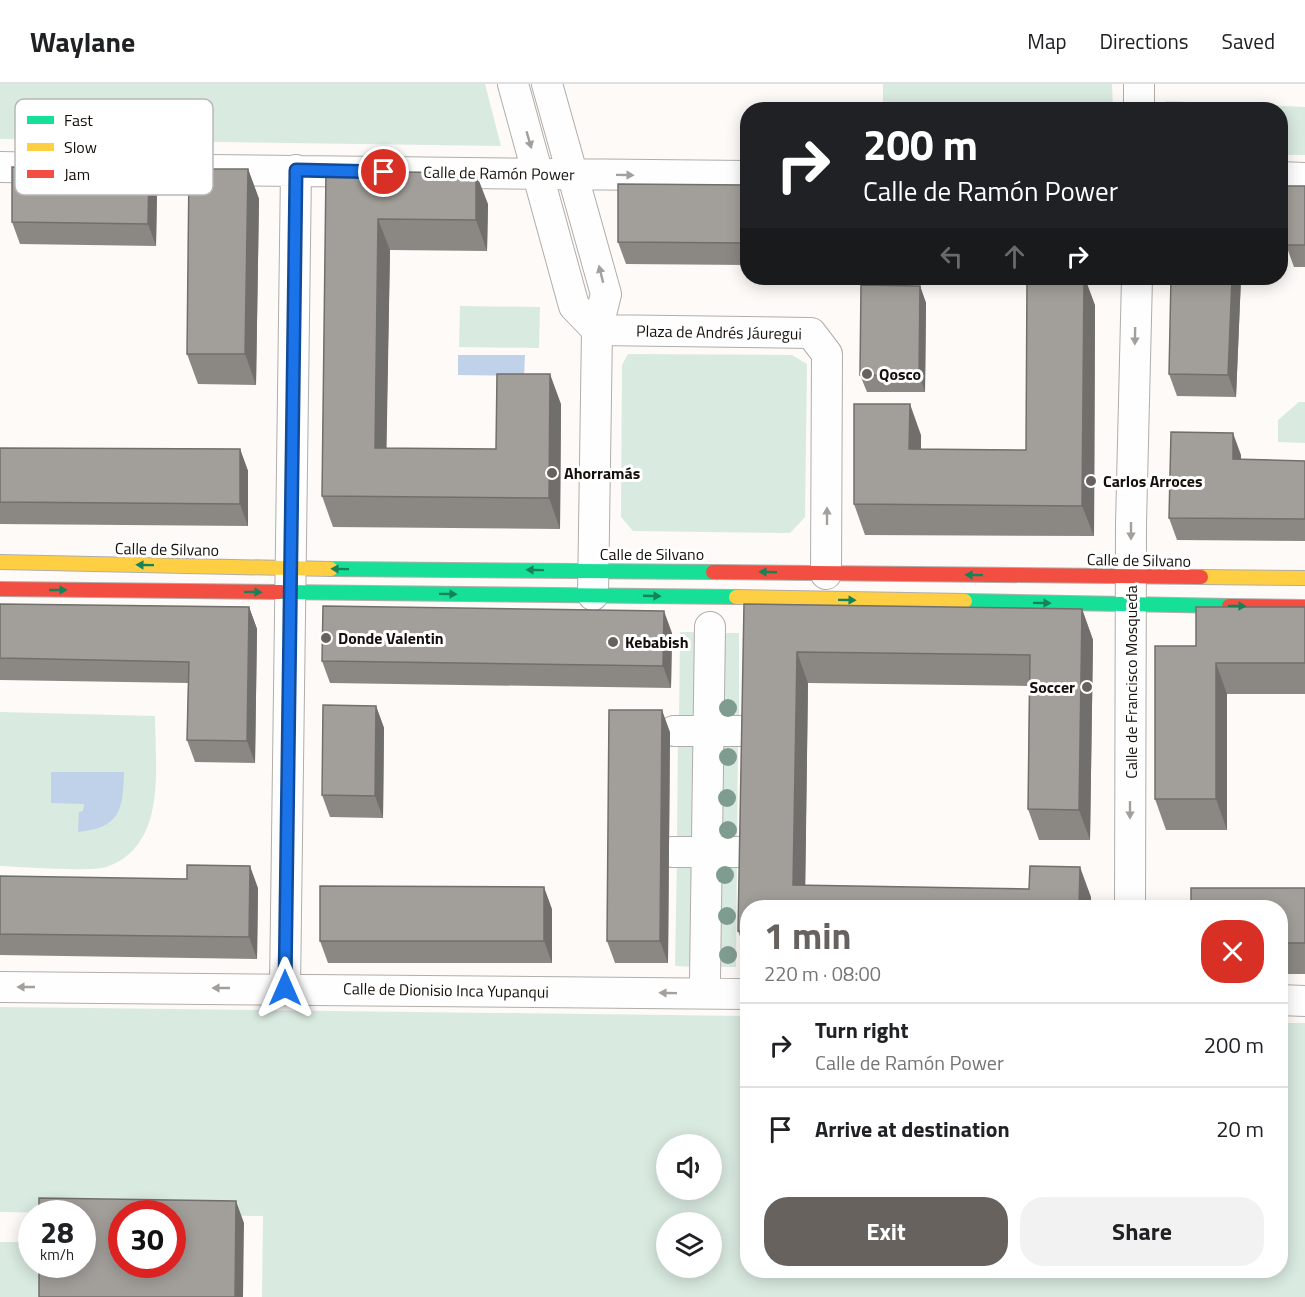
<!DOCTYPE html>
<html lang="en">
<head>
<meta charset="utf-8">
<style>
	:root { --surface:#fff; --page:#f2f2f2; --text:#202124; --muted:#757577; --line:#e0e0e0; --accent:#67625e }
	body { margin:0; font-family:"Titillium Web",sans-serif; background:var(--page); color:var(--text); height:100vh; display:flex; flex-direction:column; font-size:22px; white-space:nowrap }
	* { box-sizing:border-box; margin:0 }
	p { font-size:20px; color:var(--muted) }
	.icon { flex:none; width:33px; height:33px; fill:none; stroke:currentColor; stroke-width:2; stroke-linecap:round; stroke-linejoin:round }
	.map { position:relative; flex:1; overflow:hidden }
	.sheet { position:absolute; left:740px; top:816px; width:548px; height:378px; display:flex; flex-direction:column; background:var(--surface); border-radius:24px; box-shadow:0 3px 15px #0003 }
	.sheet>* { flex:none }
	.hud { position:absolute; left:740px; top:18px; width:548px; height:183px; border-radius:24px; box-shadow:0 3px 15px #0003; background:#202124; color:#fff; overflow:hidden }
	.buttons { position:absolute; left:656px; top:1050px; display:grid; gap:12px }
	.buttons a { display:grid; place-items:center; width:66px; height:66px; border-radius:50%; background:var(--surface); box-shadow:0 3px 15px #0003; font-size:30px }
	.speed { position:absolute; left:18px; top:1116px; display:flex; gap:12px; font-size:30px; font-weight:700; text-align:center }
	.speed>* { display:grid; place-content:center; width:78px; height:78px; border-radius:50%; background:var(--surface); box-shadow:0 3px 15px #0003; line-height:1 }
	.speed small { font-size:15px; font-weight:400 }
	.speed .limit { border:9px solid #d22; background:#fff; color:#111 }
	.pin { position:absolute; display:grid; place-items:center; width:51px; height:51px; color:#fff; margin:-26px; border:3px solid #fff; border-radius:50%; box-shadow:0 2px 6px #0007 }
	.me { position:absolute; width:66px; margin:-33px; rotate:0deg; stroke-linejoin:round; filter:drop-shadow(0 0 4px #0008) }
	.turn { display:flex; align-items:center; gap:21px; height:126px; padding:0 24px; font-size:27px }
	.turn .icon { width:78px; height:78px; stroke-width:2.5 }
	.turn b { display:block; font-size:42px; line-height:51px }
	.lanes { display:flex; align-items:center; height:57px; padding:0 24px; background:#0003; justify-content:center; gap:30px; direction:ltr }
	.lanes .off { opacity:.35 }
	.round { display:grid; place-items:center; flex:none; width:63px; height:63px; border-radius:24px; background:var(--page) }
	.head { display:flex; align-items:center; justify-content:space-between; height:102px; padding:0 24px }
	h1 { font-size:36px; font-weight:700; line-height:45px; color:var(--accent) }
	.primary-button { display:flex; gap:12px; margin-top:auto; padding:12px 24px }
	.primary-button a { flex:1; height:69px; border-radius:24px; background:var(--accent); color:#fff; font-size:24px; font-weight:700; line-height:69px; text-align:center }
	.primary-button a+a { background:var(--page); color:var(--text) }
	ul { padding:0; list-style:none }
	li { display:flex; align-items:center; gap:18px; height:84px; padding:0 24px; border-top:2px solid var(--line) }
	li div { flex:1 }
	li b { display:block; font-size:22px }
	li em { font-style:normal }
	header { display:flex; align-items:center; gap:36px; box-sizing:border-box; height:84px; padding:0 30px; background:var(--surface); border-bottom:2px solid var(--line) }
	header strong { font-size:28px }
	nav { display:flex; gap:33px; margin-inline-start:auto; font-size:21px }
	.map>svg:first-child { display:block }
	.green { fill:#d9eae0; fill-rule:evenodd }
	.water { fill:#bfd2e9 }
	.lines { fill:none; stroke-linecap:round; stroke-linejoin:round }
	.street-casing { stroke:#b1ada9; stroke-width:32 }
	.fast-casing { stroke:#b1ada9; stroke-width:16 }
	.slow-casing { stroke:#b1ada9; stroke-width:16 }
	.jam-casing { stroke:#b1ada9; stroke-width:16 }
	.street { stroke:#fffefe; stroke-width:30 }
	.fast { stroke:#16e098; stroke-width:14 }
	.slow { stroke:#ffcf43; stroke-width:14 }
	.jam { stroke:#f24e42; stroke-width:14 }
	.tree { fill:#7f9c90 }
	.wall { fill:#8b8884 }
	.shaded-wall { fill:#716f6c }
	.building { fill:#a29e9a; stroke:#716f6c; stroke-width:1.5; fill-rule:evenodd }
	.oneway { fill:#a29f9d }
	.oneway2 { fill:#168259 }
	.route-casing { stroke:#114b97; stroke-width:15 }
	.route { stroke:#1a73e8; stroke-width:10 }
	.poi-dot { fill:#67625e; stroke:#fff; stroke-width:2 }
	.labels { text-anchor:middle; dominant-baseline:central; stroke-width:6; stroke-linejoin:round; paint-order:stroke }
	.street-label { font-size:16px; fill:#16100b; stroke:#fff }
	.poi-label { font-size:16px; font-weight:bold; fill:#16100b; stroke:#fff; text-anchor:start }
	.key { fill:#fff; stroke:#b9b7b6; stroke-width:1.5 }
	.key-label { font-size:16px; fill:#16100b }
</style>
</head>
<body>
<header>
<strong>Waylane</strong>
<nav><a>Map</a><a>Directions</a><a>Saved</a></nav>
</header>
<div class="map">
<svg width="1305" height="1213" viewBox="0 0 1305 1213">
	<rect width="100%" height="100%" fill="#fdfaf8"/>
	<path class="green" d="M0,0H485L501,62L0,55Z
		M883,0H1112L1113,25H883Z
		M1166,17L1305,23V71H1280V26L1166,25Z
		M460,222L540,223L539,264L459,263Z
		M628,270L792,271L807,280L805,433L790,449L633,447L621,433L622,281Z
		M1299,318H1305V359L1278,358V336Z
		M680,548H700L698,641H679Z
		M718,549H739V642H718Z
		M0,628L155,632C155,682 168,762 106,783C92,788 20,783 0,782Z
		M678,653L698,654L697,758H677Z
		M717,654H738L737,759L716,758Z
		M677,775H697L696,883L675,882Z
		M715,776H737L736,883H715Z
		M0,923L747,932V1186H1280V939H1305V1213H262L263,1132L0,1128ZM666,1060H711V1106H666ZM666,1138H711V1184H666Z
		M0,1158H31L32,1180L43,1181V1213H0Z"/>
	<path class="water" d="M458,271H525L524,292L458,291Z
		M51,688H124C123,726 120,744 78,748L79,728L83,727L84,720L51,719Z"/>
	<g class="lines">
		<defs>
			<path id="street" d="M513,0L574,222L597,246
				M547,0L606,210L597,246L593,511
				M1139,26V0
				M0,83L54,84
				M108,85L747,92
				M1280,93L1305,94
				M597,246L811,249L827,270L826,490
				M674,647H744
				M672,768H742
				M1130,824L1131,440L1137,194
				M705,895L710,543
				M0,903L747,910
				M285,904L296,86
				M1280,916L1305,917"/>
			<path id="fast" d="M331,485L713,488
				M279,508L736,513
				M965,517L1229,522"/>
			<path id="slow" d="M0,478L331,485
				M1201,493L1305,494
				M736,513L965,517"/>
			<path id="jam" d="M713,488L1201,493
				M0,505L279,508
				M1229,522L1305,523"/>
		</defs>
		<use href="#street" class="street-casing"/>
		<use href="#fast" class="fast-casing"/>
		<use href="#slow" class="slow-casing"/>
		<use href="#jam" class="jam-casing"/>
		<use href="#street" class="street"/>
		<use href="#fast" class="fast"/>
		<use href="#slow" class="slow"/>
		<use href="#jam" class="jam"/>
	</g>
	<g class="tree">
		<circle cx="728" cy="624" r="9"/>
		<circle cx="728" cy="673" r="9"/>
		<circle cx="727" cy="714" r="9"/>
		<circle cx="728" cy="746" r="9"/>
		<circle cx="725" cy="791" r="9"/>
		<circle cx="727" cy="832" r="9"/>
		<circle cx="728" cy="871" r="9"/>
	</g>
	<path class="wall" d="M248,85L259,115L256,301L198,300L187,270Z
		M326,87L488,120L487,167L390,166L386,365H496L561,320L560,445L333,443L322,412Z
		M747,101V181L626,180L618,158Z
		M1305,102V183H1294L1286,161Z
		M157,107L156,162L20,160L12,138Z
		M1241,194L1236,313L1177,312L1169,290Z
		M920,202L926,219L925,308H867L860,291Z
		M1095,221L1094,452L865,451L854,420L921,351V365L1026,366Z
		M0,364L240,365L248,387V442L0,440Z
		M1241,371V375L1305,377V457L1177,456L1169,434Z
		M0,520L249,523L257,545L255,679L195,678L187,656L188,599L0,596Z
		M744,520L1082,525L1093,556L1090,756H1039L1028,725L1029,602L808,599L805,801L1091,813L747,824V871L738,847Z
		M1305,523V610H1227V746H1166L1155,715L1196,562Z
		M672,549L671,604L330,599L322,577Z
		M376,622L384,644L383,734L330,733L322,711Z
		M670,648L668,879H615L607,857Z
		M0,792L258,804L257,875L0,871Z
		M1305,804V890H1280V824Z
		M552,825V879H328L320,857Z"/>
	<path class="shaded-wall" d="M149,85L157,107L156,162L148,140Z
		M248,85L259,115L256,301L245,270Z
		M476,89L488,120L487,167L476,136Z
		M378,135L390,166L386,395L375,364Z
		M1084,194H1085L1095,221L1094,452L1082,422Z
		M1232,194H1241L1236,313L1228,291Z
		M920,202L926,219L925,308L919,291Z
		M550,290L561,320L560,445L549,414Z
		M910,320L921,351V396L909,365Z
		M1233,349L1241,371V397L1233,375Z
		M240,365L248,387V442L240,420Z
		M249,523L257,545L255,679L247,657Z
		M1082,525L1093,556L1090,756L1079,726Z
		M664,527L672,549L671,604L663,582Z
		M797,568L808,599L805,824L793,801Z
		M1216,579L1227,610V746L1216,715Z
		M376,622L384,644L383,734L375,712Z
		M662,626L670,648L668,879L660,857Z
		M250,782L258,804L257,875L249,853Z
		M1080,783L1091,813V824H1079Z
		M544,803L552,825V879L544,857Z
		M236,1117L244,1139L243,1213H235Z"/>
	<path class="building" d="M12,83L149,85L148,140L12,138Z
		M189,85H248L245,270H187Z
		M326,87L476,89V136L378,135L375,364L496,365L497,290H550L549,414L322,412Z
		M618,100L747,101V159L618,158Z
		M1286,102H1305V161H1286Z
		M1027,194H1084L1082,422L854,420V320H910L909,365L1026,366Z
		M1171,194H1232L1228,291L1169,290Z
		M861,201L920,202L919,291H860Z
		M1171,348L1233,349V375L1305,377V435L1169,434Z
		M0,364L240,365V420L0,418Z
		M0,520L249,523L247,657L187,656L189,578L0,574Z
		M744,520L1082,525L1079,726L1028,725L1030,571L797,568L793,801L1029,805L1030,782L1080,783L1079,824H747V847H738Z
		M323,522L664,527L663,582L322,577Z
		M1196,523H1305V579H1216V715H1155V562H1196Z
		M323,621L376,622L375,712L322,711Z
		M609,626H662L660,857H607Z
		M187,781L250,782L249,853L0,850V792L187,795Z
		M320,802L544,803V857H320Z
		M1191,804H1305V859H1280V824H1191Z
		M39,1114L236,1117L235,1213H39V1180H82V1130H39ZM122,1130H172V1180H122Z"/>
	<defs><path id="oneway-solid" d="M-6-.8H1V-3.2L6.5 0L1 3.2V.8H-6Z" transform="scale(1.5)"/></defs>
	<g class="oneway">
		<use href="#oneway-solid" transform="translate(529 56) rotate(74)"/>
		<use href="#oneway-solid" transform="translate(625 91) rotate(1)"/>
		<use href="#oneway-solid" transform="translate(601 190) rotate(-104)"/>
		<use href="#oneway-solid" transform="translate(1135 252) rotate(91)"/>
		<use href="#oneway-solid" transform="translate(827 432) rotate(-90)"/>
		<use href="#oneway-solid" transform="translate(1131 447) rotate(90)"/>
		<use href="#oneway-solid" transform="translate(1130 726) rotate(90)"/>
		<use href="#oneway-solid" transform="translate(26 903) rotate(-180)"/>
		<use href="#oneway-solid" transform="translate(221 904) rotate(-180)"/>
		<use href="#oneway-solid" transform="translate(668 909) rotate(-179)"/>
	</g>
	<g class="oneway2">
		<use href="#oneway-solid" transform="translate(145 481) rotate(-179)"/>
		<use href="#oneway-solid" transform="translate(340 485) rotate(-179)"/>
		<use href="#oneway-solid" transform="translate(535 486) rotate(-179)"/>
		<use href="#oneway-solid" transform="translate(768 488) rotate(-178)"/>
		<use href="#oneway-solid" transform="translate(974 491) rotate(-179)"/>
		<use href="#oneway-solid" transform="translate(58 506)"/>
		<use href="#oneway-solid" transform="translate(253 508) rotate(1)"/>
		<use href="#oneway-solid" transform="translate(448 510) rotate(1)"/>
		<use href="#oneway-solid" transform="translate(652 512) rotate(2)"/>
		<use href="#oneway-solid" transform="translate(847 516) rotate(1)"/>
		<use href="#oneway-solid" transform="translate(1042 519) rotate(1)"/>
		<use href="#oneway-solid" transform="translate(1237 522) rotate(1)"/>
	</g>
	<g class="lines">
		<defs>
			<path id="route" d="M285,904L296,86L384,88"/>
		</defs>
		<use href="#route" class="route-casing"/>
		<use href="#route" class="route"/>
	</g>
	<g class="poi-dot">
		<circle cx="867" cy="290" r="6"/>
		<circle cx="552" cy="389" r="6"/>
		<circle cx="1091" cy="397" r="6"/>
		<circle cx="326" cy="554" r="6"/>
		<circle cx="613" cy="558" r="6"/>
		<circle cx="1087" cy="603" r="6"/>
	</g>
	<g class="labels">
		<g class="street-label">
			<text transform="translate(499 89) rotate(1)">Calle de Ramón Power</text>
			<text transform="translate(719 248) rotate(1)">Plaza de Andrés Jáuregui</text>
			<text transform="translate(167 465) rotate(1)">Calle de Silvano</text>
			<text x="652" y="470">Calle de Silvano</text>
			<text transform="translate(1139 476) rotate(1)">Calle de Silvano</text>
			<text transform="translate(1131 598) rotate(-90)">Calle de Francisco Mosqueda</text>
			<text transform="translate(446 906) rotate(1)">Calle de Dionisio Inca Yupanqui</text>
		</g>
		<g class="poi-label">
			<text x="879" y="290">Qosco</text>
			<text x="564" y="389">Ahorramás</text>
			<text x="1103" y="397">Carlos Arroces</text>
			<text x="338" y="554">Donde Valentin</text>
			<text x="625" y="558">Kebabish</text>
			<text x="1075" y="603" text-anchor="end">Soccer</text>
		</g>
	</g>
	<rect x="15" y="15" width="198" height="96" rx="9" class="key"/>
	<rect x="27" y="32" width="27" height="8" fill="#16e098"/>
	<rect x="27" y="59" width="27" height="8" fill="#ffcf43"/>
	<rect x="27" y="86" width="27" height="8" fill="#f24e42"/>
	<g class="key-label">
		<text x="64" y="42">Fast</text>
		<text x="64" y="69">Slow</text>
		<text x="64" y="96">Jam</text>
	</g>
</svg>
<div class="buttons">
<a><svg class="icon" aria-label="sound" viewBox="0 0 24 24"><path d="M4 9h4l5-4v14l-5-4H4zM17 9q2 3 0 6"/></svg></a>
<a><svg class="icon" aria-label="layers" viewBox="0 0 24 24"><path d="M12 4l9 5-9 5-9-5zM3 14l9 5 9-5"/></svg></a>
</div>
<div class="speed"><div>28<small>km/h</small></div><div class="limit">30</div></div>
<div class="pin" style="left:384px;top:88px;background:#d93025"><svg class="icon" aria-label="arrive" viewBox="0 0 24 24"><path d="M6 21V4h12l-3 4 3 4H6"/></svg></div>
<svg class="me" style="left:285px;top:904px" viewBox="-20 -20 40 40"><path d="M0-17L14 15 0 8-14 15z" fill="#1a73e8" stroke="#fff" stroke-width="4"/></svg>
<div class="hud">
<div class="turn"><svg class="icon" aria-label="right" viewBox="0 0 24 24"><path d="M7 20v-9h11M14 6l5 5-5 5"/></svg><div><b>200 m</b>Calle de Ramón Power</div></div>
<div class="lanes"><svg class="icon off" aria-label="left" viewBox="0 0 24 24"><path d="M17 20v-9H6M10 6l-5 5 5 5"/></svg><svg class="icon off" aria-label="ahead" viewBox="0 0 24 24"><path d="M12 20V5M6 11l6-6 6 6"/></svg><svg class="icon" aria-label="right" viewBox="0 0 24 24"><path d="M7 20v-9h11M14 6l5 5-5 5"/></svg></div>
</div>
<section class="sheet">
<div class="head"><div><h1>1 min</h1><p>220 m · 08:00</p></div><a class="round" style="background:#d93025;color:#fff"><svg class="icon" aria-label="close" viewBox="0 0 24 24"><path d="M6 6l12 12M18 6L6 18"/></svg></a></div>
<ul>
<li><svg class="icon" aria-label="right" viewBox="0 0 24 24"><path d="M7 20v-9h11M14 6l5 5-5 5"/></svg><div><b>Turn right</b><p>Calle de Ramón Power</p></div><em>200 m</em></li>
<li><svg class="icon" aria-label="arrive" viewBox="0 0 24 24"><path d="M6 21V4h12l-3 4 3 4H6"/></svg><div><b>Arrive at destination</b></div><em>20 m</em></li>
</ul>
<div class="primary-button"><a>Exit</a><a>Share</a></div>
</section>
</div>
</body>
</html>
